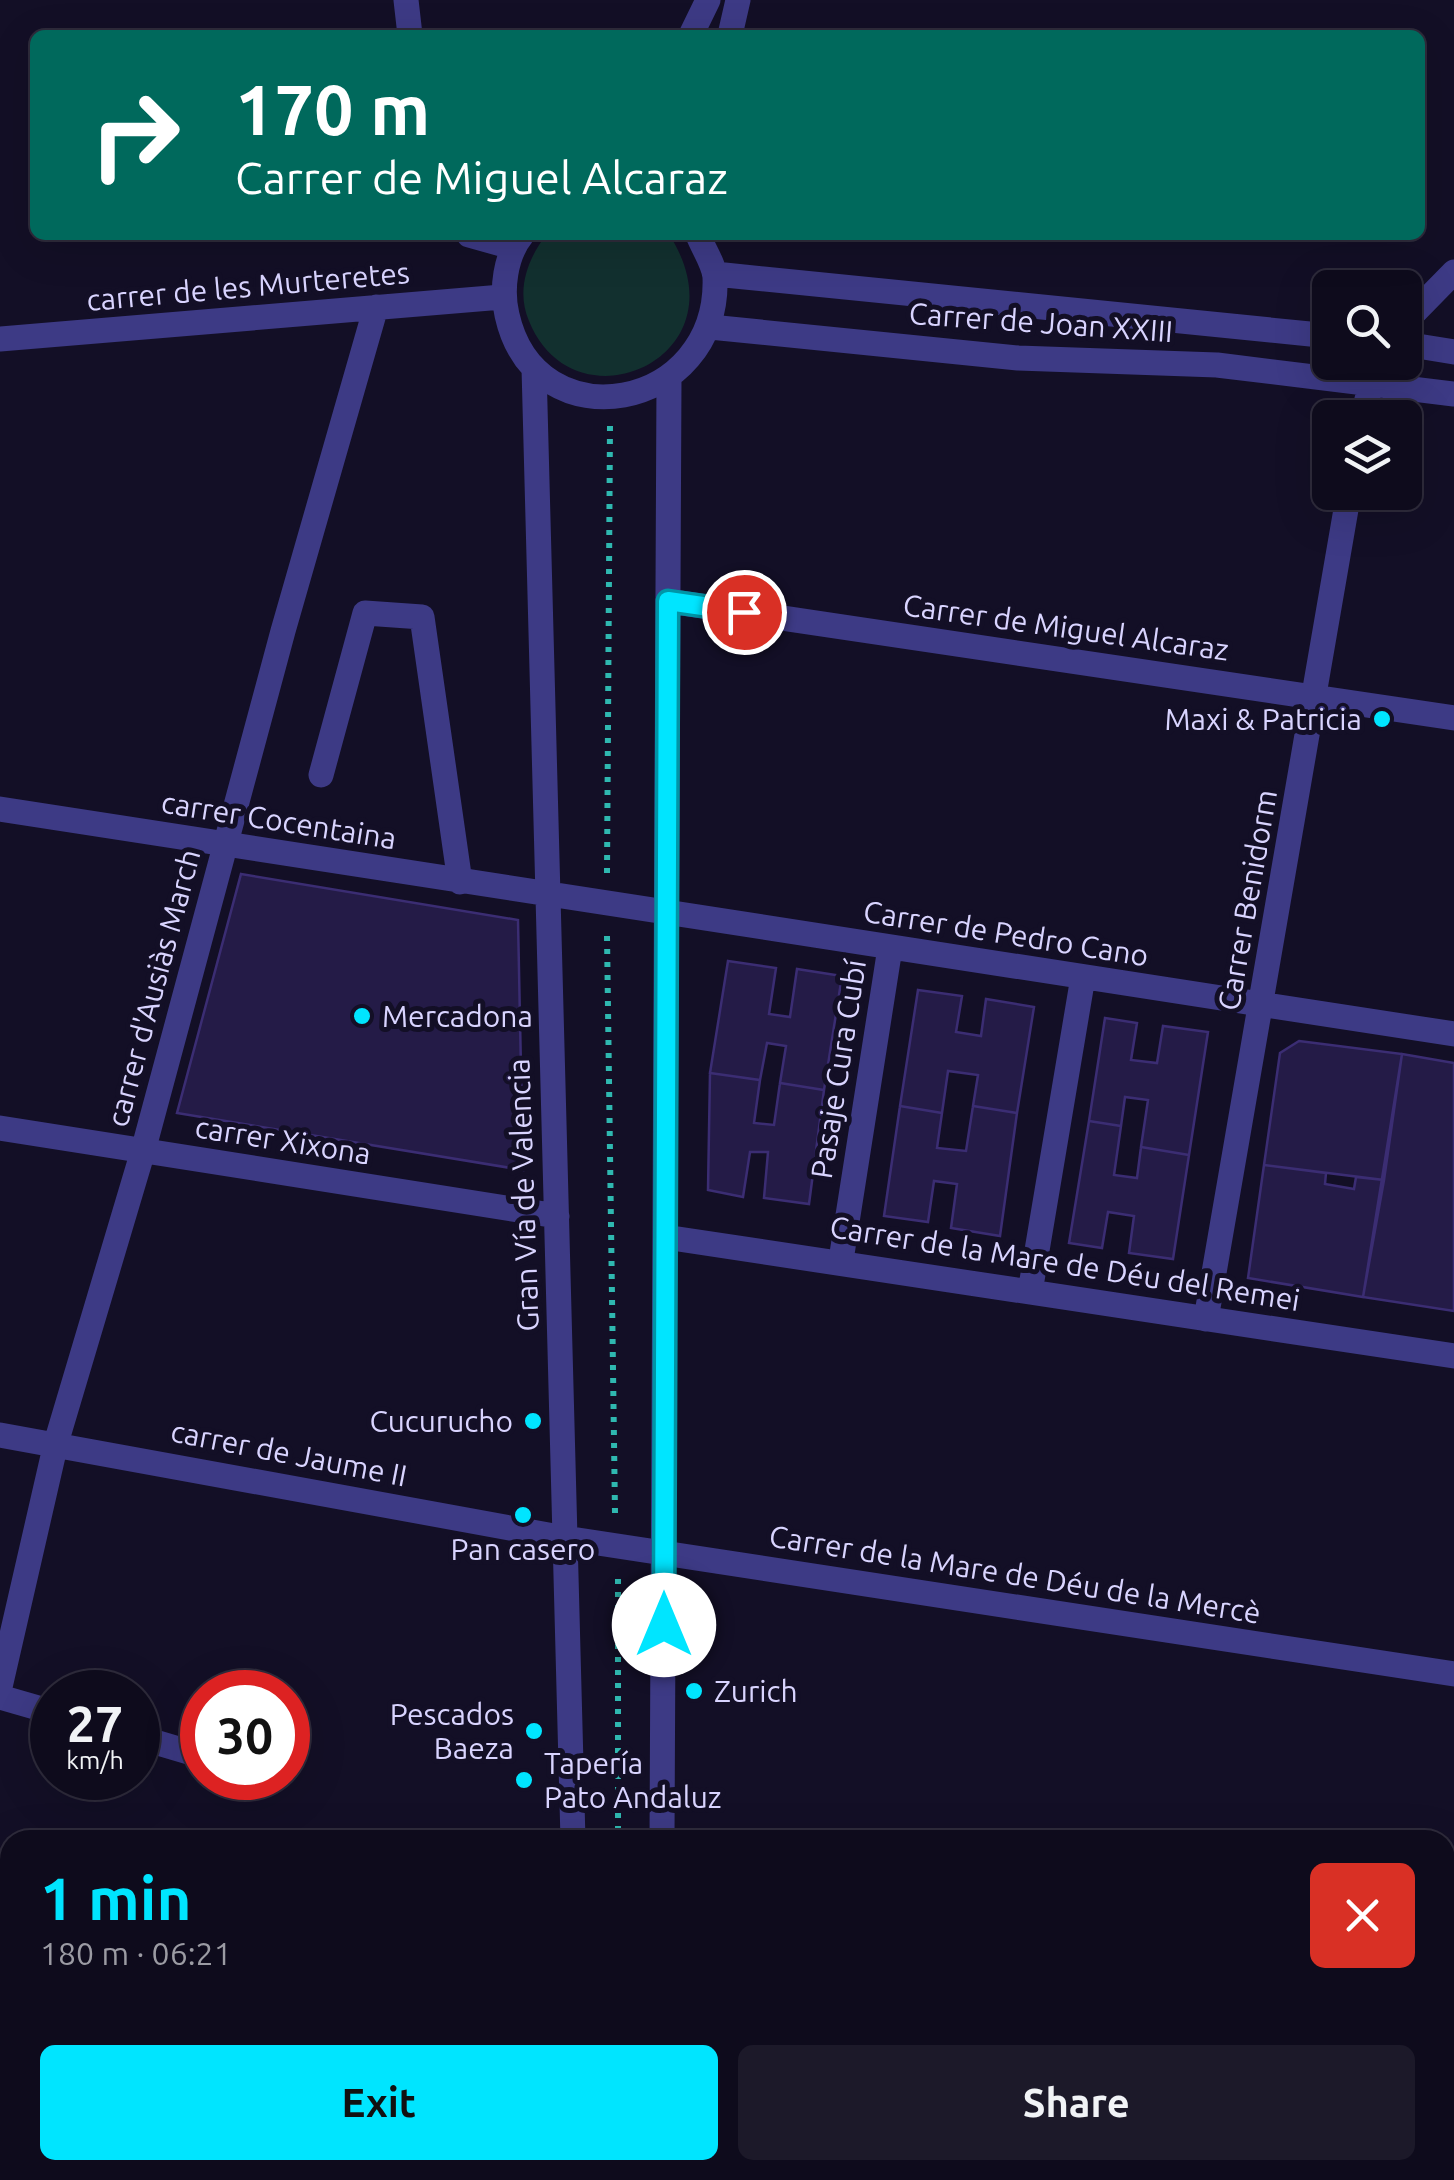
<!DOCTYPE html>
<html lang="en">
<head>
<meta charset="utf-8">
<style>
	:root { --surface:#0e0b1c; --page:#1c1929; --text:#f1f3f6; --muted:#9b9ba3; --line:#2e2b3b; --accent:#00e5ff }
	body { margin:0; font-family:Ubuntu,sans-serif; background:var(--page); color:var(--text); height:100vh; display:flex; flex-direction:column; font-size:38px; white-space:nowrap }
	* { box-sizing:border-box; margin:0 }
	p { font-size:32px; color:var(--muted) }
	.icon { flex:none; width:55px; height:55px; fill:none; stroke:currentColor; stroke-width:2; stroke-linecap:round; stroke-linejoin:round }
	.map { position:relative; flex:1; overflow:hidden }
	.sheet { position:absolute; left:0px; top:1830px; width:1455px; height:350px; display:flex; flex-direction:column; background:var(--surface); border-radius:30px 30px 0 0; box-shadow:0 10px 40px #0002,0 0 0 2px var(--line) }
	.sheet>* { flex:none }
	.guide { position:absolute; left:30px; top:30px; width:1395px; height:210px; border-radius:15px; box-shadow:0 10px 40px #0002,0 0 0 2px var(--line); background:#00695c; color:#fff; overflow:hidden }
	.buttons { position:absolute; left:1312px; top:270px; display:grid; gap:20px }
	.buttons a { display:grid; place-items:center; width:110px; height:110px; border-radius:15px; background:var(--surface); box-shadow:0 10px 40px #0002,0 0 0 2px var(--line); font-size:50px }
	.speed { position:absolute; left:30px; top:1670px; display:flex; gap:20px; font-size:50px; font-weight:700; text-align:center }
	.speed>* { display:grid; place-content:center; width:130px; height:130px; border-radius:50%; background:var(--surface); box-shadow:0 10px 40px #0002,0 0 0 2px var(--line); line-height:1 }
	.speed small { font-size:25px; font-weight:400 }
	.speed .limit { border:15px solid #d22; background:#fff; color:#111 }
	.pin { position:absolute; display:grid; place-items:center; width:85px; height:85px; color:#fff; margin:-42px; border:5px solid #fff; border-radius:50%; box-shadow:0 2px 10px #0007 }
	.me { position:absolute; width:110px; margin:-55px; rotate:0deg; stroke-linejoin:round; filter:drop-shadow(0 0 8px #0008) }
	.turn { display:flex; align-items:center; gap:35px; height:210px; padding:0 40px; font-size:45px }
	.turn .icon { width:130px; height:130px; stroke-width:2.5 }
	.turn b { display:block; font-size:70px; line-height:85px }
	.round { display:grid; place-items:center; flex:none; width:105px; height:105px; border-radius:15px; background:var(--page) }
	.summary { display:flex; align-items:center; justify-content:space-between; height:170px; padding:0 40px }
	h1 { font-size:60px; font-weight:700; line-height:75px; color:var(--accent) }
	.cta { display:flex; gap:20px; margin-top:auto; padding:20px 40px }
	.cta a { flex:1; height:115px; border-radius:15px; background:var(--accent); color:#111; font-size:40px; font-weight:700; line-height:115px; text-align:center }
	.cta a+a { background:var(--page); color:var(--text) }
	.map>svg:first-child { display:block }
	.green { fill:#12302f }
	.building { fill:#241b47; stroke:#3b2d73; stroke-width:2.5 }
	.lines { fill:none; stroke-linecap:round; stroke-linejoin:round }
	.path { stroke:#2fb8b0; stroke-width:6; stroke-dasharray:5 8; stroke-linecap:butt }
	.minor { stroke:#3d3a85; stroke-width:25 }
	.route-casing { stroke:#0095a6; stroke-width:25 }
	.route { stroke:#00e5ff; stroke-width:18 }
	.poi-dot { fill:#00e5ff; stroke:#130f26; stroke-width:4 }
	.labels { text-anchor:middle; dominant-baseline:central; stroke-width:10; stroke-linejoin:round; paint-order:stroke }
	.street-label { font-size:30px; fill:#d9d4ff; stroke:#130f26 }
	.poi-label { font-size:30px; fill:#d9d4ff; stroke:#130f26; text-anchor:end }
</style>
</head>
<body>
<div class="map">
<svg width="1454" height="2180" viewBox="0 0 1454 2180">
	<rect width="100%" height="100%" fill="#130f26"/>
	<path class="green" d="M546,235L670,236C747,358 574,433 529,321C516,291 527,260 546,235Z"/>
	<path class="building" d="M241,874L518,920L523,1170L177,1113Z
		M728,961L776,968L769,1014L790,1017L797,969L842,976L824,1090L780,1083L786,1046L767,1043L760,1080L710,1073Z
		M918,990L962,996L956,1032L981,1036L986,999L1034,1007L1017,1113L973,1106L978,1075L948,1071L942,1113L900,1106Z
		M1105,1018L1137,1023L1131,1060L1157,1063L1163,1026L1208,1032L1189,1155L1141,1147L1148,1100L1125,1097L1121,1126L1089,1121Z
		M1299,1041L1402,1054L1384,1180L1264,1165L1280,1053Z
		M1402,1054L1454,1063V1311L1363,1297Z
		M710,1073L760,1080L754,1123L774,1125L780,1083L824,1090L809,1204L764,1198L768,1152H750L743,1197L708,1190Z
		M900,1106L942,1113L937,1148L966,1151L973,1106L1017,1113L1000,1236L951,1228L957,1184L934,1181L928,1222L884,1216Z
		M1089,1121L1121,1126L1114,1175L1137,1178L1141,1147L1189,1155L1173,1259L1129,1253L1134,1216L1108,1212L1102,1248L1069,1243Z
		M1264,1165L1326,1173L1325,1184L1354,1189L1356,1177L1384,1180L1363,1297L1248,1278Z"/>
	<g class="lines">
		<path class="path" d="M607,873L610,426
			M607,936L615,1513
			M618,1579V1840"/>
		<path class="minor" d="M406,0L410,35
			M691,35L708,0
			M730,35L738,0
			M469,235L512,247
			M522,235C505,256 501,290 507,315C536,445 720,411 715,277C714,264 703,248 698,235
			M715,274L1330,336
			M1405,322L1454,272
			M710,327L1018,358L1217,365L1454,394
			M0,339L502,297
			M1405,344L1454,352
			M534,368L573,1840
			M1362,418L1377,362
			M668,601L1454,718
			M321,775L365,613L422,617L460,882
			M0,809L1454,1034
			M0,1128L557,1216
			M665,1237L1454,1356
			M841,1260L890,948
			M1030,1292L1083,977
			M1206,1319L1349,492
			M0,1435L565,1538L1454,1674
			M0,1687L56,1443L143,1151L283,631L376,307
			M0,1697L52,1712
			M138,1737L202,1756
			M662,1840L669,380
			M1445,2001L1454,2003
			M582,2170V2180
			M660,2180V2170"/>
	</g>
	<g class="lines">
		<defs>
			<path id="route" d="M664,1625L668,601L744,612"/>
		</defs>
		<use href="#route" class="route-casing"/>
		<use href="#route" class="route"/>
	</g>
	<g class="poi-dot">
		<circle cx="1382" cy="719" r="10"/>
		<circle cx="362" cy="1016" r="10"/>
		<circle cx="533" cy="1421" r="10"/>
		<circle cx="523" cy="1515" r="10"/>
		<circle cx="694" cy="1691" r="10"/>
		<circle cx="534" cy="1731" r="10"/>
		<circle cx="524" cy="1780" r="10"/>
	</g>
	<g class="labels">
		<g class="street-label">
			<text transform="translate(248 286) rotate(-5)">carrer de les Murteretes</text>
			<text transform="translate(1041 322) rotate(4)">Carrer de Joan XXIII</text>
			<text transform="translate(1066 627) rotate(8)">Carrer de Miguel Alcaraz</text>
			<text transform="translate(279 820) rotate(9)">carrer Cocentaina</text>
			<text transform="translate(1247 900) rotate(-80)">Carrer Benidorm</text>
			<text transform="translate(1006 933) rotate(9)">Carrer de Pedro Cano</text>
			<text transform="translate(153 988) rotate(-75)">carrer d'Ausiàs March</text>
			<text transform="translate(838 1069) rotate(-81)">Pasaje Cura Cubí</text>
			<text transform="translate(283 1140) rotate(9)">carrer Xixona</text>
			<text transform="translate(523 1195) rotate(-92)">Gran Vía de Valencia</text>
			<text transform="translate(1065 1263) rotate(9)">Carrer de la Mare de Déu del Remei</text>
			<text transform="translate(289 1453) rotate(11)">carrer de Jaume II</text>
			<text transform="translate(1015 1574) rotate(9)">Carrer de la Mare de Déu de la Mercè</text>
		</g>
		<g class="poi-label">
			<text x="1362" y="719">Maxi &amp; Patricia</text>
			<text x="382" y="1016" text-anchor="start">Mercadona</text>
			<text x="513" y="1421">Cucurucho</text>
			<text x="523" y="1549" text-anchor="middle">Pan casero</text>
			<text x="714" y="1691" text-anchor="start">Zurich</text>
			<text x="514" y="1714">Pescados<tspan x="514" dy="34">Baeza</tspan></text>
			<text x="544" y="1763" text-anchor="start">Tapería<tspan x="544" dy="34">Pato Andaluz</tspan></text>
		</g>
	</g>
</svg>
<div class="buttons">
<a><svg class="icon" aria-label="search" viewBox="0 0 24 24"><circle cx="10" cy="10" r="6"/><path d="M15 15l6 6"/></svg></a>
<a><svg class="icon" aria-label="layers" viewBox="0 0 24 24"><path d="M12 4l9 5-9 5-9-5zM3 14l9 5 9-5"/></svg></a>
</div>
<div class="speed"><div>27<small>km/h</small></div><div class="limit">30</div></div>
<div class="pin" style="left:744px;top:612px;background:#d93025"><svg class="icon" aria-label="arrive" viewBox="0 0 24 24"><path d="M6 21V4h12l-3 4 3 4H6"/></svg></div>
<svg class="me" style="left:664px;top:1625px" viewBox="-20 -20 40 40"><circle r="19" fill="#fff"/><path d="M0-13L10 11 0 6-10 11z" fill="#00e5ff"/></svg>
<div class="guide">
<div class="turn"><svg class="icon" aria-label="right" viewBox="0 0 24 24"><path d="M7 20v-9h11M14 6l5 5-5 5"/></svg><div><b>170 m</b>Carrer de Miguel Alcaraz</div></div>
</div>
<section class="sheet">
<div class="summary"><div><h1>1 min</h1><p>180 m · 06:21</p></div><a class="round" style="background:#d93025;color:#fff"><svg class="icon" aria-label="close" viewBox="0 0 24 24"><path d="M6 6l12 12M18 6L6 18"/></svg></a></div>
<div class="cta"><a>Exit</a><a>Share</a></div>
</section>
</div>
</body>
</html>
